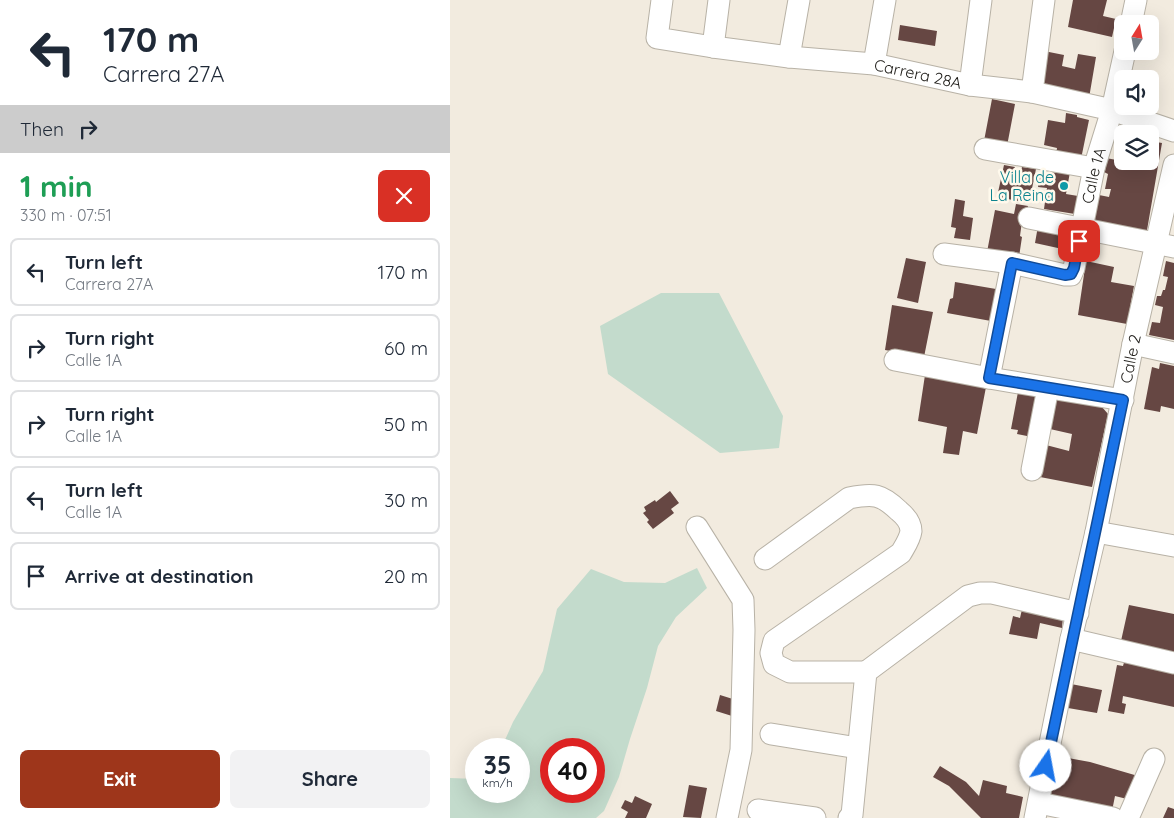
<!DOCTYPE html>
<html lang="en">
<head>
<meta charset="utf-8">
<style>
	:root { --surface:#fff; --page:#f2f2f3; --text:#1f2937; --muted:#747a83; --line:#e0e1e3; --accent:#9e361b }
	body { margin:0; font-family:Quicksand,sans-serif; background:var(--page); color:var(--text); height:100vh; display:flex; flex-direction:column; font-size:19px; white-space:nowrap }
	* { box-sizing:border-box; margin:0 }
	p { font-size:16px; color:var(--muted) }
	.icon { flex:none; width:28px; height:28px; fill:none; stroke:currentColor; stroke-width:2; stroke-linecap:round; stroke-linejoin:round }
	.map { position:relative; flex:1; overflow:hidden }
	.panel { display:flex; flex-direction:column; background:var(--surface); width:450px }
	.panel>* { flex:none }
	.hud { background:#fff; color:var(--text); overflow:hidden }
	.needle { width:32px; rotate:11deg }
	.controls { position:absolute; left:664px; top:15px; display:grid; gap:10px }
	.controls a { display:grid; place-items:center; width:45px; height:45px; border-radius:8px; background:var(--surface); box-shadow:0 5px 20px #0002; font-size:25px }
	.speed { position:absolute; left:15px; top:738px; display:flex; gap:10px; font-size:25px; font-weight:700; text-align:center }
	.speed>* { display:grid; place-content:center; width:65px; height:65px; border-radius:50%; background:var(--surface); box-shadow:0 5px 20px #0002; line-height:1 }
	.speed small { font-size:12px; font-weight:400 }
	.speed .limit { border:8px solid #d22; background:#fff; color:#111 }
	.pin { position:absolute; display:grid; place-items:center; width:42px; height:42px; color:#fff; margin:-21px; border-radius:10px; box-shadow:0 2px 8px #0006 }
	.me { position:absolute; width:55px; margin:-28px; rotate:12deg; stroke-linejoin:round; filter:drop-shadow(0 0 4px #0008) }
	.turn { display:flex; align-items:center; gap:18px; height:105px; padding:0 20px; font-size:22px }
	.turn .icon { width:65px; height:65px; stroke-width:2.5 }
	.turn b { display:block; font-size:35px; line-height:42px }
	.then { display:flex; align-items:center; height:48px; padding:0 20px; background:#0003; gap:10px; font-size:19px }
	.round { display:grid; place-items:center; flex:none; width:52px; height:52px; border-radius:8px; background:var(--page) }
	.summary { display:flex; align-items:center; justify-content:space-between; height:85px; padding:0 20px }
	h1 { font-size:30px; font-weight:700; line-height:38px; color:#1e9e55 }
	.button { display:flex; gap:10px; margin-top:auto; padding:10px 20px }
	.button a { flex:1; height:58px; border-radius:8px; background:var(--accent); color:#fff; font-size:20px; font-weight:700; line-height:58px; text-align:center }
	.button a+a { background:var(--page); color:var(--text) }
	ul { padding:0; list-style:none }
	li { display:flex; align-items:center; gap:15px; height:68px; margin:0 10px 8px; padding:0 10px; border:2px solid var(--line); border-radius:8px }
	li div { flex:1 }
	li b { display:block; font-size:19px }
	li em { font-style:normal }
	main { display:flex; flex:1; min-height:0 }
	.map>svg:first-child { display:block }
	.green { fill:#c3dbcc; fill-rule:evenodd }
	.building { fill:#664743 }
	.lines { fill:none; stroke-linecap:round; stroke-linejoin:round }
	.minor-casing { stroke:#b8b2a6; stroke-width:23 }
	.minor { stroke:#fff; stroke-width:21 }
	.route-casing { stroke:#114b97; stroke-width:12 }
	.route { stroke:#1a73e8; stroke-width:9 }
	.culture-dot { fill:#0f9aa8; stroke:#fff9ec; stroke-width:2 }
	.labels { text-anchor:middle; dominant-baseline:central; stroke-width:5; stroke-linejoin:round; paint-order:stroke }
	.street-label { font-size:16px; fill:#1c1a16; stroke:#fff9ec }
	.culture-label { font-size:16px; fill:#0d838f; stroke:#fff9ec; text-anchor:end }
</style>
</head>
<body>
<main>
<section class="panel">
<div class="hud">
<div class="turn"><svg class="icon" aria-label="left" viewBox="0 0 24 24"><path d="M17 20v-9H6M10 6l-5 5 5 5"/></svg><div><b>170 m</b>Carrera 27A</div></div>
<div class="then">Then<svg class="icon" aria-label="right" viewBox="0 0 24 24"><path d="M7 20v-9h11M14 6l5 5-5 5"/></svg></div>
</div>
<div class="summary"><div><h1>1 min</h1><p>330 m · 07:51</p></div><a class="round" style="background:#d93025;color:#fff"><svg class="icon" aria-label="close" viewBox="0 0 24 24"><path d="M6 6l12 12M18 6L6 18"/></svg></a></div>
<ul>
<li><svg class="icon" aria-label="left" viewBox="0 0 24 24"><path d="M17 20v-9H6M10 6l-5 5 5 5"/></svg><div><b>Turn left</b><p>Carrera 27A</p></div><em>170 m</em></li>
<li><svg class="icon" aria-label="right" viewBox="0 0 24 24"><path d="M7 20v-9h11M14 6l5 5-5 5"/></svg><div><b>Turn right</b><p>Calle 1A</p></div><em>60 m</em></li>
<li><svg class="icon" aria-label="right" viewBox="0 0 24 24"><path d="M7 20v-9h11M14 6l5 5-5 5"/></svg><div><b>Turn right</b><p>Calle 1A</p></div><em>50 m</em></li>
<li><svg class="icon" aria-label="left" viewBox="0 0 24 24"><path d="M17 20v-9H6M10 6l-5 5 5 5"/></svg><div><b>Turn left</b><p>Calle 1A</p></div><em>30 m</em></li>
<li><svg class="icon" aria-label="arrive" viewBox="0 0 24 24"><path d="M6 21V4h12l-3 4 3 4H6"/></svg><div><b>Arrive at destination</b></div><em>20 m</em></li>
</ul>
<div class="button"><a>Exit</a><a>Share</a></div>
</section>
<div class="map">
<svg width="724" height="818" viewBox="0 0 724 818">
	<rect width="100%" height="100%" fill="#f2ebdf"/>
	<path class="green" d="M211,293H269L333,416L329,448L270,453L158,374L150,326Z
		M247,568L257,588L226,617L208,646L197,688L180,739L169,777L154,811L146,818H0V778L26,779V791H69V749H51L63,722L93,671L107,609L141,569L174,582L215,583ZM101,749H144V791H101Z"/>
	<path class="building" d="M623,0H657L653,16L666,19L662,37L618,27Z
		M450,25L487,31L485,46L448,40Z
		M594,51L614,55L612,66L625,69L628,54L646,57L639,98L587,88Z
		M542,99L565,104L557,146L534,141Z
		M616,113L627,115V117L639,120L631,159L606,154L607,148L594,145L598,120L615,123Z
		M700,141L712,143L696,236L644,223L649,195L659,197L661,189H655L658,174L654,172L656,158L677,162L700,161Z
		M554,165L565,167V170L571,171L572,167L586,169L579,203L547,197Z
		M608,170L620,172L616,194L628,196L625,214L594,209L597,188L588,187L591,172L600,174L601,172L607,173Z
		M505,199L515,201L513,216L523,218L520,240L504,238L506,228L501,227Z
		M566,204L578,206L577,214H573L570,236L572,237L569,257L537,252L545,210L564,214Z
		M588,226L620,232L617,250L585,243Z
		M456,258L476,262L468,303L447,298Z
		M636,261L664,267L661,282L684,286L677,324L628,315Z
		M716,261L724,263V340L699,335L702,322L710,323L713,307L705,305L707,296H711L713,290H715L718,277L713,276Z
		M505,282L546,289L541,321L497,313L500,299L503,298Z
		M442,305L483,312L474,357L435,350Z
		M710,363L724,366V409L711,406L710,412L694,409L702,367L709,369Z
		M475,375L536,387L527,434L513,431L509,455L493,453L497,427L468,421Z
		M568,392L590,396L582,437L567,434L568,430L561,429Z
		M606,398L652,407L658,414L642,487L590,477L596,445L619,451L622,434L600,429Z
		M220,491L229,503L221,509L224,513L203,529L197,522L199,520L193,513L196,511L194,507L205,500L206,502Z
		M573,605L613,617L612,628L590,623L587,639L559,634L563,616L570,618Z
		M679,605L724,614V653L671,641Z
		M675,659L724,668V707L673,696L672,703L676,704L674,714L658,711L667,665L673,666Z
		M621,684L652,690L647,713L618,708Z
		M270,695L286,700L282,716L266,711Z
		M607,756L640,762L688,776L681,800L665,796L662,811L600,794Z
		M490,766L516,782L529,796L533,780L557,786L556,793L573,797L569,818H531L499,786L483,777Z
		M239,785L257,788L251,818L233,817Z
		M185,796L202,804L196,818H175L178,812L171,808L175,800L182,803Z
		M718,807L724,809V818H713Z"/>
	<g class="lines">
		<defs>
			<g id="minor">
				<path id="s1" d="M212,0L207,38L263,47L339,57L424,64L520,85L582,92L662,110L724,131"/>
				<path d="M681,24L686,0"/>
				<path d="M263,47L269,0"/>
				<path d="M339,57L349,0"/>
				<path d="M424,64L435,0"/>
				<path d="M520,85L531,0"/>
				<path d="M582,92L594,0"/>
				<path d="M535,149L644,168"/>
				<path d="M579,218L724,247"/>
				<path id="s2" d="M494,254L562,263L615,275H621L624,268L644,168L662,110L675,51"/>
				<path d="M683,344L724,353"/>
				<path d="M445,360L539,378L673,400"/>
				<path d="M539,378L562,263"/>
				<path d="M582,470L598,388"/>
				<path d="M247,527L293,600L294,630L291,750L277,818"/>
				<path d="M646,532L724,546"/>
				<path d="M315,559L399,498C424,493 431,494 449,511C455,516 461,523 461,531C460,539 455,546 451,553L324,641L321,653L324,664L340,672H416"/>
				<path d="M621,639L724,663"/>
				<path d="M321,734L408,748"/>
				<path d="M589,803L663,818"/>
				<path d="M308,810L365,818"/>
				<path d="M399,818L402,815L416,672L518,596L530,593H542L628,613"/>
				<path id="s3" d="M585,818L621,639L646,532L683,344L724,165"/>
				<path d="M678,818L704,759"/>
			</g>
		</defs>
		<use href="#minor" class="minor-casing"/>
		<use href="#minor" class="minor"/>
	</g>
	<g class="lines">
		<defs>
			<path id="route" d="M596,766L673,400L539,378L562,263L615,275L621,274L624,268L629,241"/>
		</defs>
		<use href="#route" class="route-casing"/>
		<use href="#route" class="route"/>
	</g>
	<circle class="culture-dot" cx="614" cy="186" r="5"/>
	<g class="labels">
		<g class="street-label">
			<text stroke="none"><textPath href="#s1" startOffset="302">Carrera 28A</textPath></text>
			<text stroke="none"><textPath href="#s2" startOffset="231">Calle 1A</textPath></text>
			<text stroke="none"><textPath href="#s3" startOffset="469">Calle 2</textPath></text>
		</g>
		<g class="culture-label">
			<text x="604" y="177">Villa de<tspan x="604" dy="18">La Reina</tspan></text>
		</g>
	</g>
</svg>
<div class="controls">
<a><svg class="needle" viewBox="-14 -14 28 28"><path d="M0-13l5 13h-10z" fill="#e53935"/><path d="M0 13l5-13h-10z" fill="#747a83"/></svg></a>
<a><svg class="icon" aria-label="sound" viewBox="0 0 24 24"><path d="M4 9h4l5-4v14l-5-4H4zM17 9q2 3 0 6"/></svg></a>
<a><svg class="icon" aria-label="layers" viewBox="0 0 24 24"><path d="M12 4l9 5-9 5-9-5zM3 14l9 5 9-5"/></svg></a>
</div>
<div class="speed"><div>35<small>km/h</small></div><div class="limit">40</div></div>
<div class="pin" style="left:629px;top:241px;background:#d93025"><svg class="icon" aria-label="arrive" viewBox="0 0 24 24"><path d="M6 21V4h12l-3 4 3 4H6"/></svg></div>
<svg class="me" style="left:596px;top:766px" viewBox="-20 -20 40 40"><circle r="19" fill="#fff"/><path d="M0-13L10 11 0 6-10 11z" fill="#1a73e8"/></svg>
</div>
</main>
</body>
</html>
